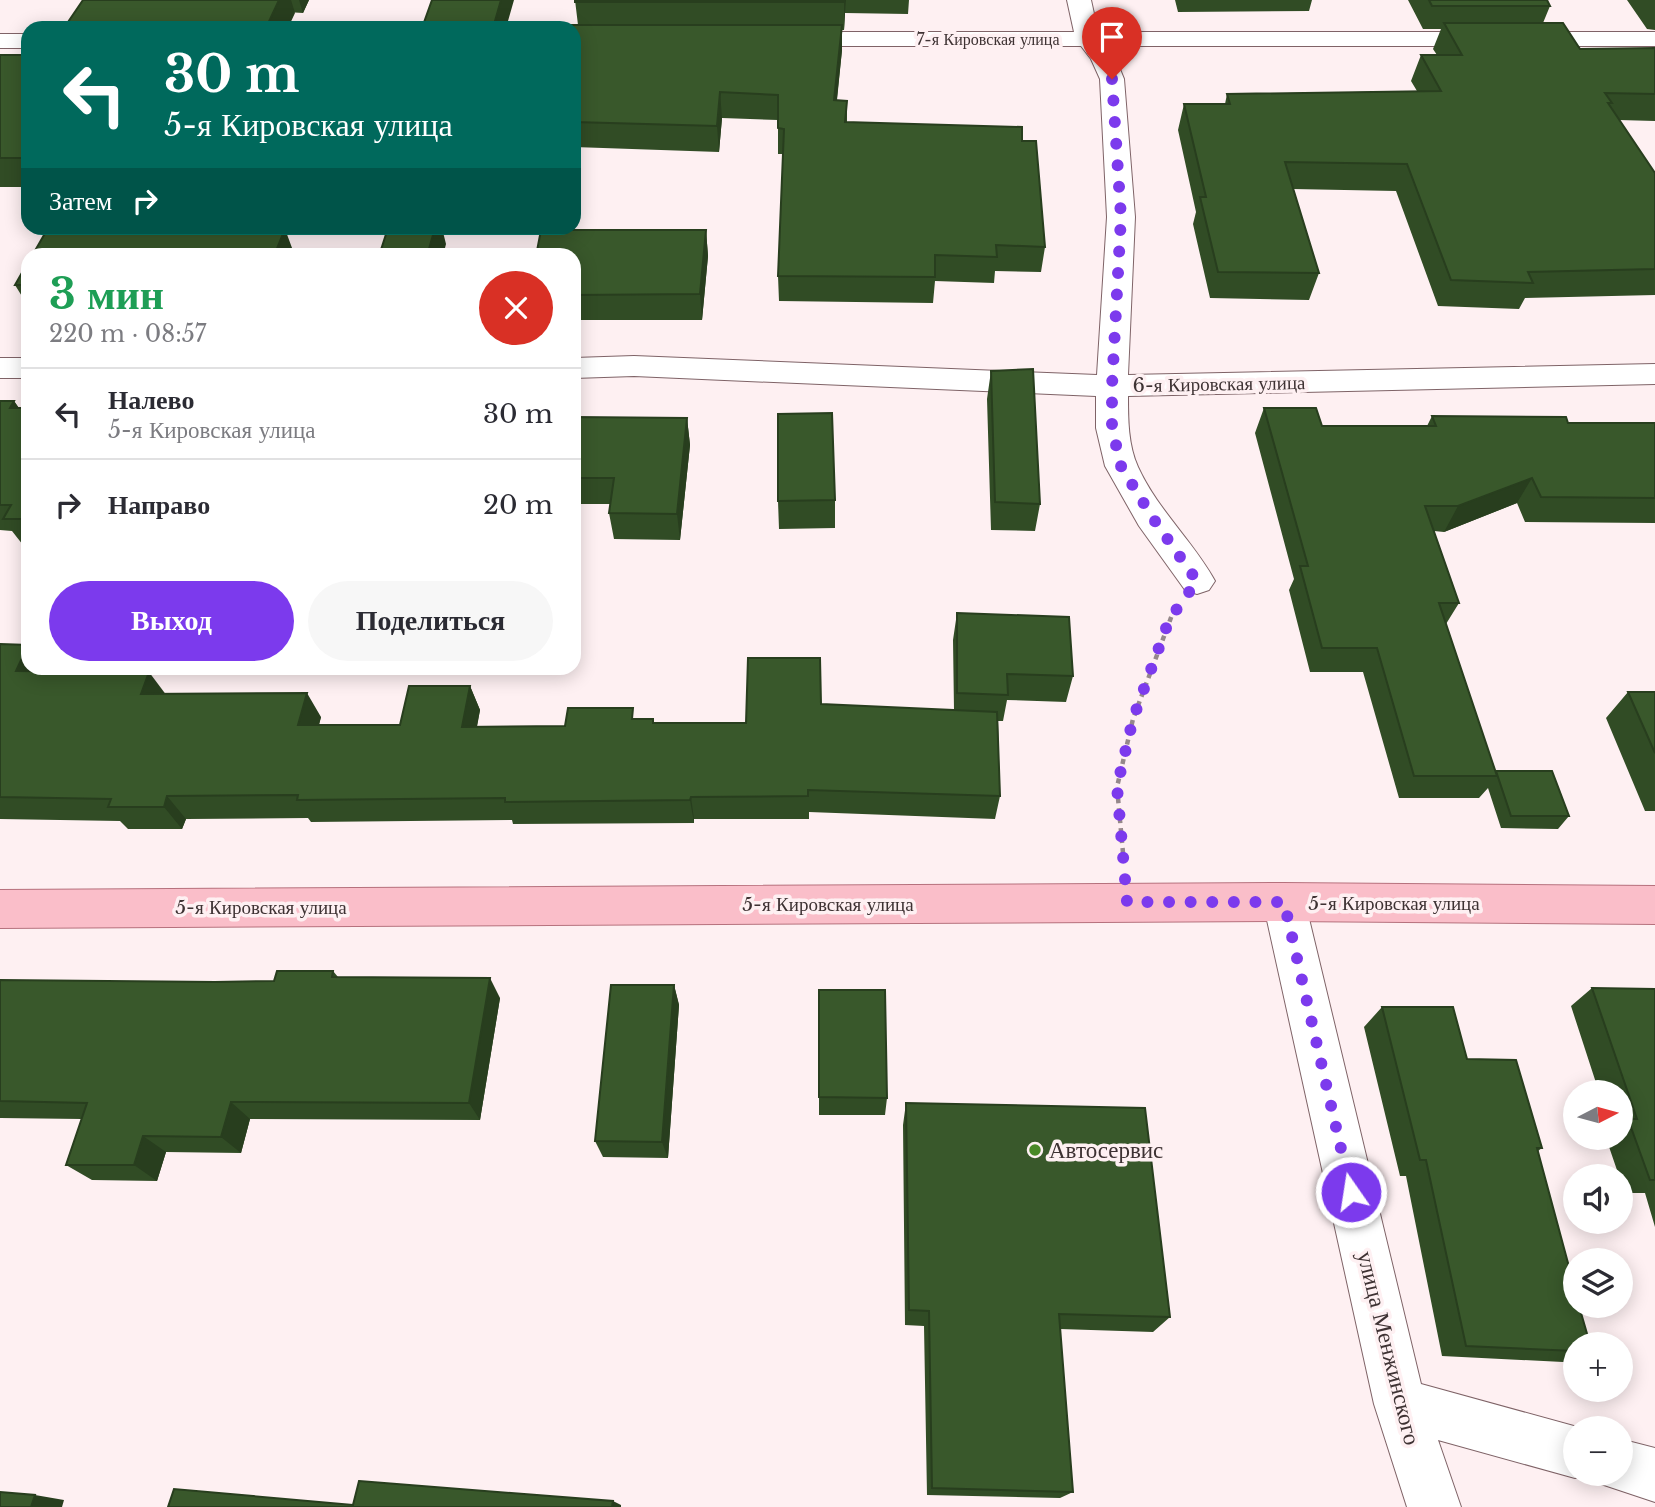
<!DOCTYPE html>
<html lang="ru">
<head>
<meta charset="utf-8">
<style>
	:root { --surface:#fff; --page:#f7f7f7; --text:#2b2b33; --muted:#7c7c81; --line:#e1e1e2; --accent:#7c3aed }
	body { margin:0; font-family:"Libre Baskerville",serif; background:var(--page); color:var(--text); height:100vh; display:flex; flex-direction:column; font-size:26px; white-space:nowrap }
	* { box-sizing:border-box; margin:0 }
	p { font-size:23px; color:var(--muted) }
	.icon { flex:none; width:38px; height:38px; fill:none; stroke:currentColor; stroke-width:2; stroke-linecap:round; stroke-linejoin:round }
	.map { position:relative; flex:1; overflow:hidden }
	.sheet { position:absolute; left:21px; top:248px; width:560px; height:427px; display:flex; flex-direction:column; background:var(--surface); border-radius:21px; box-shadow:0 4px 18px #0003 }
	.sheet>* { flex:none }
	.banner { position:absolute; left:21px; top:21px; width:560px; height:214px; border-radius:21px; box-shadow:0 4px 18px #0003; background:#00695c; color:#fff; overflow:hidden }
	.needle { width:46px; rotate:84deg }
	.fabs { position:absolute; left:1563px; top:1080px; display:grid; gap:14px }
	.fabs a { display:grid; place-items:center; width:70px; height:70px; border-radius:50%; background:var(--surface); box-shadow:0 4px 18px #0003; font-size:35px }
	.pin { position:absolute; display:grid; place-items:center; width:60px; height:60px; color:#fff; margin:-72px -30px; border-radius:50% 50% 50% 0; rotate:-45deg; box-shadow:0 0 7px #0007 }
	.pin .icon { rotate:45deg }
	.me { position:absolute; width:77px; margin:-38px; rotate:347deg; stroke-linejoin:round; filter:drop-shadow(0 0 5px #0008) }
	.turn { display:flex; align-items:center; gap:24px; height:147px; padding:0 28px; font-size:32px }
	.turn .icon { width:91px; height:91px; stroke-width:2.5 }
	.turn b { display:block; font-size:49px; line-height:60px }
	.then { display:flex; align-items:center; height:66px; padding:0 28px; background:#0003; gap:14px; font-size:26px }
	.round { display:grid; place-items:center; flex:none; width:74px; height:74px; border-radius:37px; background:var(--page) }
	.headline { display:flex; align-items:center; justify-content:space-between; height:119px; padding:0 28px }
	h1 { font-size:42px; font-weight:800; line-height:52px; color:#1e9e55 }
	.action { display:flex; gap:14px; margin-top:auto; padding:14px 28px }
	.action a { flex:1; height:80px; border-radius:42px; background:var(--accent); color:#fff; font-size:28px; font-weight:800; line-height:80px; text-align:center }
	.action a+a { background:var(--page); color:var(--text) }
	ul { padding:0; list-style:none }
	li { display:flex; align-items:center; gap:21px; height:91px; padding:0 28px; border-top:2px solid var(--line) }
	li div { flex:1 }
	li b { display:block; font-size:26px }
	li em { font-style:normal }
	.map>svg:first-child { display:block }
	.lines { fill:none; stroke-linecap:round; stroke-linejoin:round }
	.street-casing { stroke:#7f6367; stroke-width:2 }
	.primary-casing { stroke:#b6717d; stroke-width:2 }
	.path { stroke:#95888a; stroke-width:4.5; stroke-dasharray:5 5; stroke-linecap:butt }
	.street { fill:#fff; fill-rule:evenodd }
	.primary { fill:#fabec9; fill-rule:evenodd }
	.wall { fill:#314c25 }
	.shaded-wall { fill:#283e1e }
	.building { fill:#39582b; stroke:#283e1e; stroke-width:2 }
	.route { stroke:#7c3aed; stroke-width:12; stroke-dasharray:0 21.6 }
	.poi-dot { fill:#498827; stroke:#fef0f2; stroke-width:2.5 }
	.labels { text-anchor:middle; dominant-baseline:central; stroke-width:7; stroke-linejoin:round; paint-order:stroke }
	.far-street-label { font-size:16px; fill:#3e3233; stroke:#fef0f2 }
	.street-label { font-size:19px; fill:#3e3233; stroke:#fef0f2 }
	.near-poi-label { font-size:23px; fill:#3e3233; stroke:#fef0f2; text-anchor:start }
	.near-street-label { font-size:23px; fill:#3e3233; stroke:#fef0f2 }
</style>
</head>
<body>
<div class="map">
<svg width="1655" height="1507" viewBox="0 0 1655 1507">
	<rect width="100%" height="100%" fill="#fef0f2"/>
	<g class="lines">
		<defs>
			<path id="street" d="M1067,0H1091L1098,32H1655V46H1107L1115,57L1124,79L1135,217L1128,375L1655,364V384L1128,396C1128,419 1128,445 1138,467C1157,509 1193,541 1215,581L1209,590L1197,594L1185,590L1139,526L1105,466L1096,428V396L634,376L574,378V358L634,356L1097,375L1107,217L1100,79L1091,59L1081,46H789L780,44L777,39L780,34L789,32H1074Z
				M0,34H28V48H0Z
				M0,358H28V378H0Z
				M1284,883L1299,889L1305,902L1421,1384L1581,1428H1575V1474H1587L1575,1478L1438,1440L1461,1507H1407L1374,1404L1263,902L1269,889Z
				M1620,1439L1655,1448V1502L1601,1484L1597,1474H1620Z"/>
			<path id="primary" d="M1284,883L1655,886V924L1284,921L0,928V890Z"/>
		</defs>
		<use href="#street" class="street-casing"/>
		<use href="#primary" class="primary-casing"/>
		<path class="path" d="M1123,853L1117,787L1133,719L1172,615"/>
		<use href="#street" class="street"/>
		<use href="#primary" class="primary"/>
	</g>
	<path class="wall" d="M83,0H309L303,13Z
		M575,0H909L908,14L845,13L844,30H842V50L837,100L847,101V122L1022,141L1045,247L1041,272L995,271L994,283L935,281L933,303L779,301L778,276L783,154H778V120L722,118L719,152L574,147V28L578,25Z
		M1175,0H1312L1309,11L1178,12Z
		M1408,0H1547L1550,6L1543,23L1580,49L1655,48V121L1619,120L1655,173V295L1525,298L1519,309L1438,306L1396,191L1293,189L1319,273L1309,300L1210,298L1193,224L1196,212L1178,130L1184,104H1225L1227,94L1417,91L1411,81L1421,55H1437L1433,49L1441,29H1423Z
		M1627,0H1655V30L1647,29Z
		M0,55H28V187H0Z
		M706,230L708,256L702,320H575L574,256Z
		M28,262V306L15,285Z
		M991,371L1040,504L1035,531L991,530L987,399Z
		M0,401H14L19,408H28V545H23L12,531L0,530Z
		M1264,408L1322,426H1427L1432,416L1568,423H1655V523L1525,522L1517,503L1444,532L1434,531L1459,603L1446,624L1495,772L1569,816L1558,829L1501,828L1488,788L1479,798H1399L1363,672H1310L1289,590L1294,579L1255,433Z
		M574,417L687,418L690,445L680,540L614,539L609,513L610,504H574Z
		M835,500V528L779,529L778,501Z
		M957,613L1073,676L1066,702L1007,700L1003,721H998L1000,796L995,819L809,812V819H694V823L513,824L512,820L311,822L308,818L186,819L182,829H128L120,821L0,819V644L28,668H47L48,671L165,694L321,717L319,725H400L470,686L480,710L477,727L565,726L635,719H653L654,723H746L821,704L954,710L953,640Z
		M1628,692H1655V811H1645L1606,718Z
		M333,971L338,977L500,998L480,1120L250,1119L241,1153L166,1152L157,1181L92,1180L66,1165L82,1119L0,1118V980L215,982L274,981Z
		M674,985L679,1005L668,1158L603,1157L595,1141Z
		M1592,988L1655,989V1227L1645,1193H1625L1620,1180V1176H1619L1606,1138H1620V1092H1599L1571,1006Z
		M819,990L887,1098L885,1115H819Z
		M1382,1007L1467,1059L1542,1148L1538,1151L1575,1344V1357L1563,1362L1442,1356L1406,1176H1400L1364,1027Z
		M906,1103L1170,1317L1153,1332L1060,1329L1073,1492L1060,1498L927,1495L924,1326L905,1325L903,1125Z"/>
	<path class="shaded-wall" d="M279,0H291L295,13L288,28H266Z
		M299,0H309L303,13Z
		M501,0H514L506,28H493Z
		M844,0H846L845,13L844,30Z
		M842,25V50L834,126V100Z
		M720,92L722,118L719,152L717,126Z
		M435,228H442L446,244L443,256H427Z
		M285,229L295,256H274Z
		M706,230L708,256L702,320L700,294Z
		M14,401L28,422L10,408Z
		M687,418L690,445L680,540L677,514Z
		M1532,478L1517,503L1444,532L1458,506Z
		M28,645V668H47L48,669L37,695L16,671Z
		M149,672L167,696L141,694Z
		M470,686L480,710L472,750L462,727Z
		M307,693L321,717L312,749L298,725Z
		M167,796L186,819L182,829L164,807Z
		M691,797L694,819V823L690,800Z
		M490,978L500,998L480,1120L469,1103Z
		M674,985L679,1005L668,1158L662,1142Z
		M231,1102L250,1119L241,1153L221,1137Z
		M143,1136L166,1152L157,1181L134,1165Z
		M35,1495L64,1500L62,1507H31Z
		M613,1501L621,1505V1507H612Z"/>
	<path class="building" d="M83,0H279L266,28H64Z
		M432,0H501L493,28H422Z
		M575,0H844V2H575Z
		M1429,0H1547L1550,6H1432Z
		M1444,23H1563L1580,49L1655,48V94L1605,93L1612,103H1608L1655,173V269L1528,272L1533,283L1451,280L1407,164L1285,162L1319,273L1218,272L1200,197H1206L1184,104H1230L1227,94L1441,91L1421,55H1462Z
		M571,25H842L834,100L847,101L845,122L1022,127V141H1036L1045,247L996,245L997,257L935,255V277L778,276L784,129L778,128V95L720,92L717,126L574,122V28H570Z
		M0,55H28V158H0Z
		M48,228H180V229H285L274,256H32Z
		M388,228H435L427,256H379Z
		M541,230H706L700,294L574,295V256H536Z
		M28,262V285H15Z
		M1033,369L1040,504L995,502L991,371Z
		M0,401H14L10,408H28V519H3L11,505H0Z
		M1264,408H1316L1322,426H1436L1432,416L1566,417L1568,423H1655V498L1541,497L1532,478L1458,506H1425L1459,603H1439L1497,776H1414L1377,648H1322L1300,566H1308Z
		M832,413L835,500L778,501V414Z
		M574,417L687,418L677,514L609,513L614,478H574Z
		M957,613L1069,617L1073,676L1007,674L1008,695L957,693Z
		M0,644L28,645L16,671L149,672L141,694L307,693L298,725H400L409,686H470L462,727L565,726L568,708H633L632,719H653V723H746L748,658H820L821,704L997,712L1000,796L808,790V796L691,797L690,800L505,802V798L297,800L298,795L167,796L164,807H108L111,799L0,797Z
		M1628,692H1655V753Z
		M1496,771H1552L1569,816H1511Z
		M277,971H333L332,977L490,978L469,1103L231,1102L221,1137L143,1136L134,1165H66L87,1103L0,1101V980L215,982L274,981Z
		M611,985H674L662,1142L595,1141Z
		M1592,988L1655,989V1180H1650L1628,1119H1637Z
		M819,990H885L887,1098L819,1097Z
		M1382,1007H1453L1467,1059L1516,1060L1542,1148H1537L1575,1289V1306H1579L1590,1344H1575V1351L1466,1346L1426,1160H1420Z
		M906,1103L1145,1108L1170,1317L1059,1314L1073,1492L932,1488L929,1311L909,1310Z
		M359,1481L613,1501L612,1507H168L174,1489L353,1505Z
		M0,1492L35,1495L31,1507H0Z"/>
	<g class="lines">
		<path class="route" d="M1112,79L1121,217L1112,386V428L1121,466L1152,517L1197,581L1169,620L1133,719L1117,787L1127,902H1284L1351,1192"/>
	</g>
	<circle class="poi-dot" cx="1035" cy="1150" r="7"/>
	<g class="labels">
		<g class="far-street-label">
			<text x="988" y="39">7-я Кировская улица</text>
		</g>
		<g class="street-label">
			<text transform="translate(1219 384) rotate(-1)">6-я Кировская улица</text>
			<text x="1394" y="903">5-я Кировская улица</text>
			<text x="828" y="904">5-я Кировская улица</text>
			<text x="261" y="907">5-я Кировская улица</text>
		</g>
		<g class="near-poi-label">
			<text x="1049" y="1150">Автосервис</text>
		</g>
		<g class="near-street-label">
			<text transform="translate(1389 1348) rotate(76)">улица Менжинского</text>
		</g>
	</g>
</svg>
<div class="fabs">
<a><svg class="needle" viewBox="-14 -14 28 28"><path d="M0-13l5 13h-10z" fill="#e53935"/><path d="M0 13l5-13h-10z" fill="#7c7c81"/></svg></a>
<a><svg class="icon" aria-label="sound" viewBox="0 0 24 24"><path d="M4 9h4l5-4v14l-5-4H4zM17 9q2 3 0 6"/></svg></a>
<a><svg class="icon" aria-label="layers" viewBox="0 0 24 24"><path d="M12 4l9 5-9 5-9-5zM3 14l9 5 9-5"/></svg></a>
<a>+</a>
<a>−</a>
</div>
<div class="pin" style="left:1112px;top:79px;background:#d93025"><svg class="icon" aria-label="arrive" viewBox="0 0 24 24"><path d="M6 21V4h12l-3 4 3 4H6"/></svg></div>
<svg class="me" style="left:1351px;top:1192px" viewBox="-20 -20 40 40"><circle r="17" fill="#7c3aed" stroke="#fff" stroke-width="3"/><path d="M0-11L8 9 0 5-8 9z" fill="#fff"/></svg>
<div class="banner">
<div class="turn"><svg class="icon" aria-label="left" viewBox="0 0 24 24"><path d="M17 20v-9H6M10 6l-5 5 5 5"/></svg><div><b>30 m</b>5-я Кировская улица</div></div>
<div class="then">Затем<svg class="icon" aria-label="right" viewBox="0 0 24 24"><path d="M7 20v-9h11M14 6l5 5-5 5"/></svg></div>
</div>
<section class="sheet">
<div class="headline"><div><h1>3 мин</h1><p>220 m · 08:57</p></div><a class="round" style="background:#d93025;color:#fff"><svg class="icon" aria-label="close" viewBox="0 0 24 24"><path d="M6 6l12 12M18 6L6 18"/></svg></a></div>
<ul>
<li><svg class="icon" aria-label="left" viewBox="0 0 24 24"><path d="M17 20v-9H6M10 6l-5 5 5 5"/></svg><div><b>Налево</b><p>5-я Кировская улица</p></div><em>30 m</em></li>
<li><svg class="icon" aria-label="right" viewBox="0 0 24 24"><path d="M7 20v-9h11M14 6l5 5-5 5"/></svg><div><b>Направо</b></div><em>20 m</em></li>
</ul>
<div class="action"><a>Выход</a><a>Поделиться</a></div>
</section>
</div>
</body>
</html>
